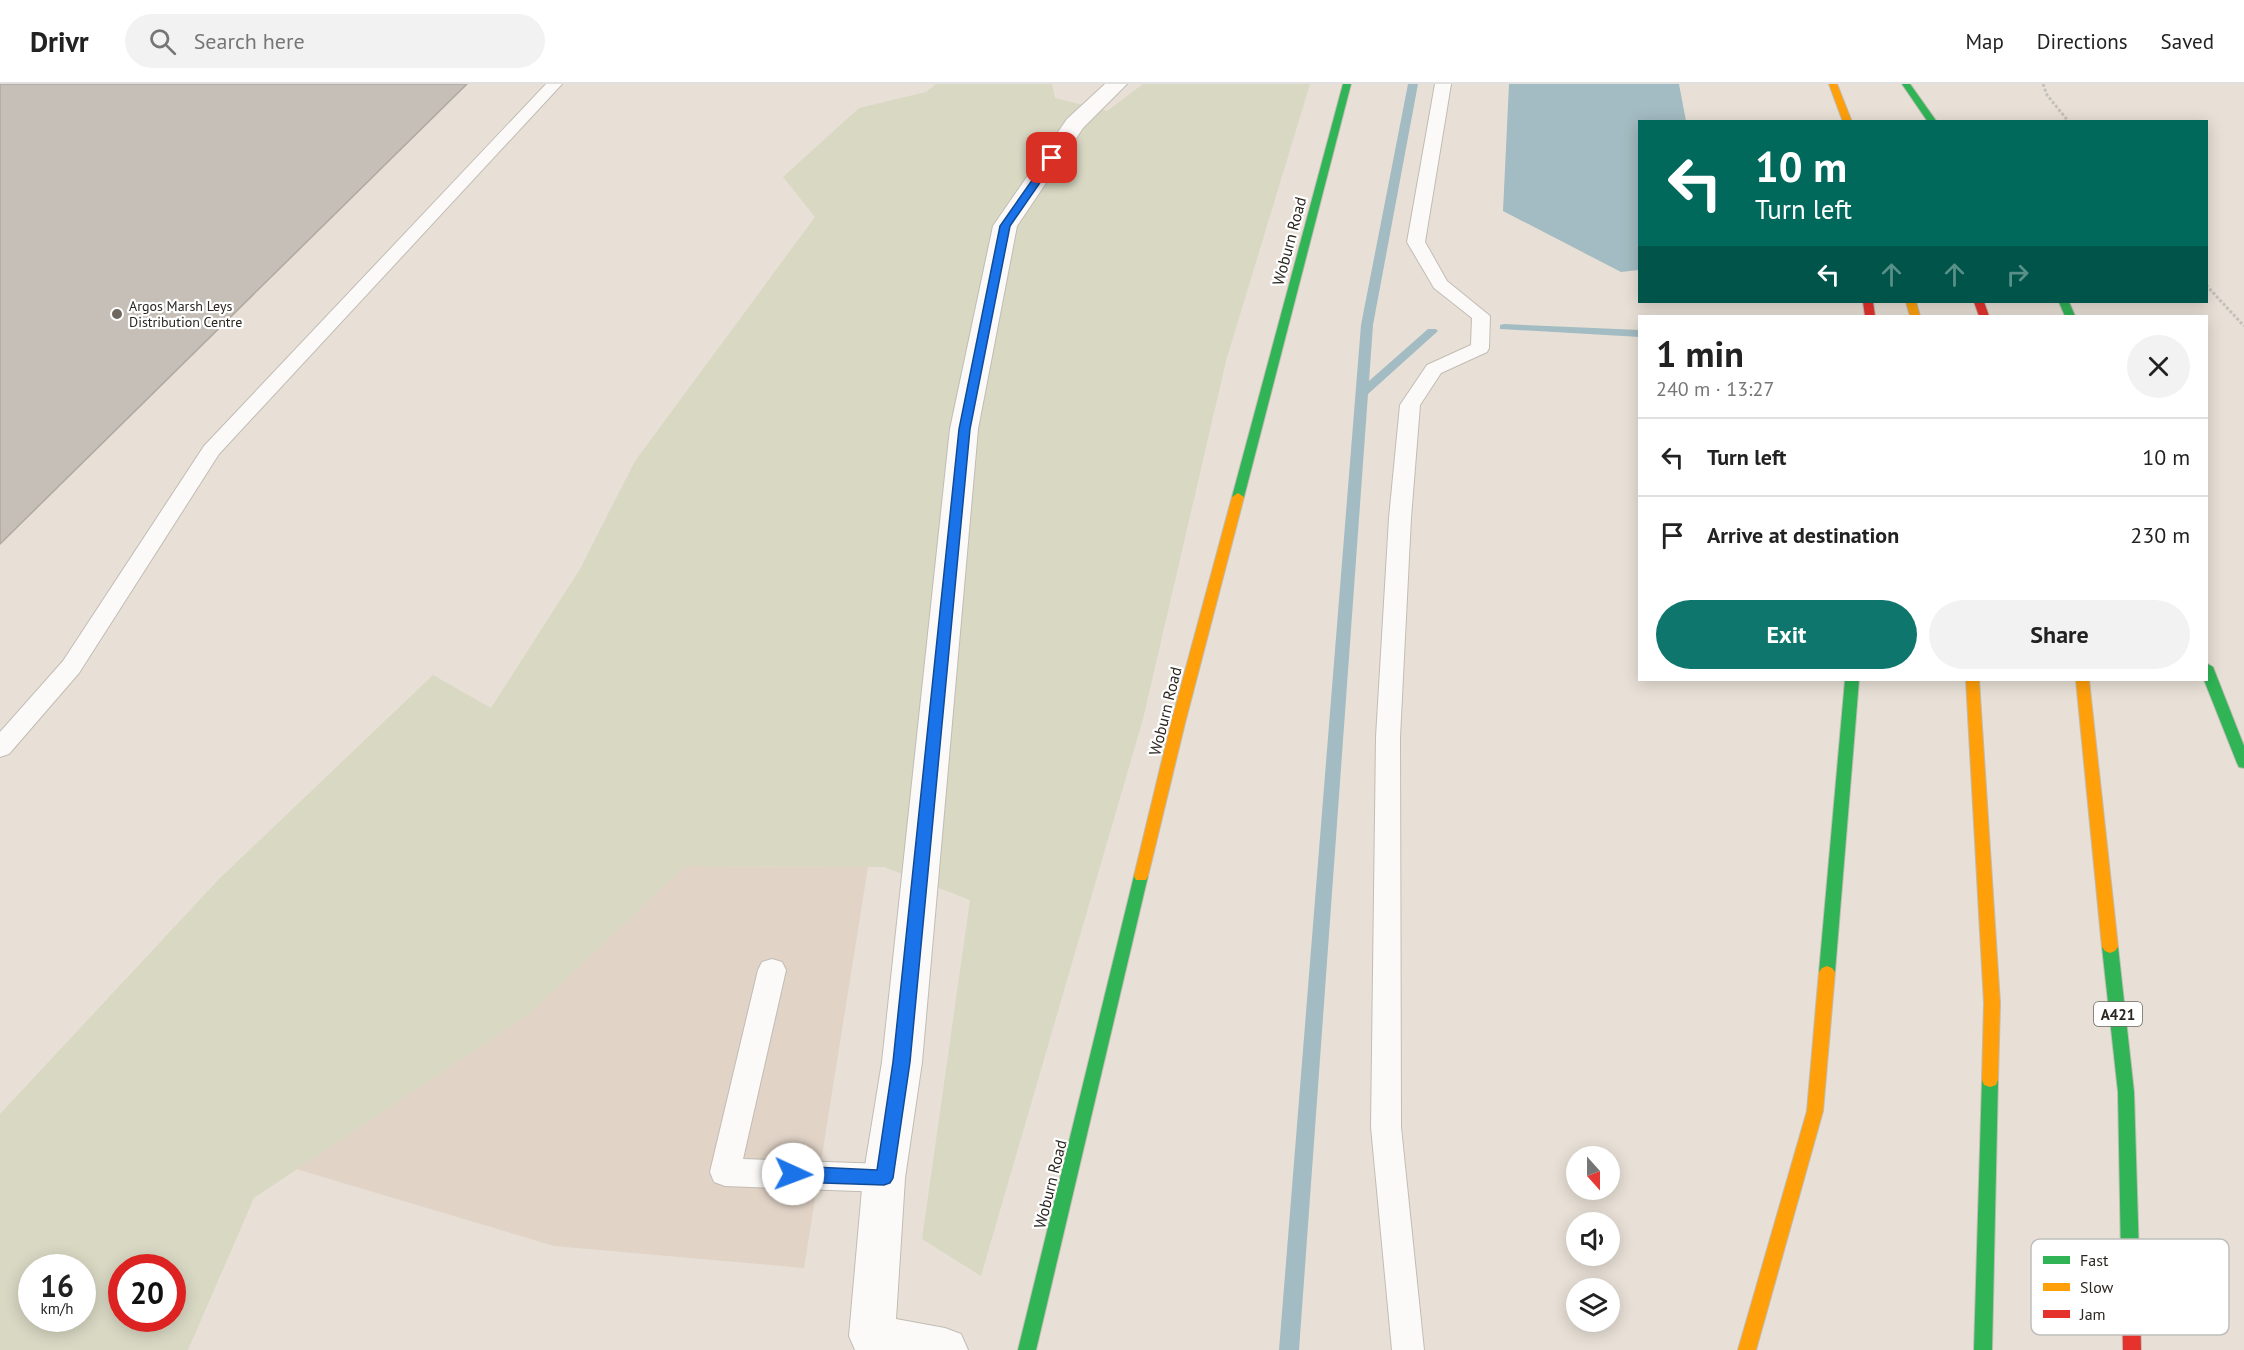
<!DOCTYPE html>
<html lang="en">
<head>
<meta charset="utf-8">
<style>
	:root { --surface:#fff; --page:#f2f2f2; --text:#222; --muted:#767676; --line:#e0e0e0; --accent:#0f766e }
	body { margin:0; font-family:"PT Sans",sans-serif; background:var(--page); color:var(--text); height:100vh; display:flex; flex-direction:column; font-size:22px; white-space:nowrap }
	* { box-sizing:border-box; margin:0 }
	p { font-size:20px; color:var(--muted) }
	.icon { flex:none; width:33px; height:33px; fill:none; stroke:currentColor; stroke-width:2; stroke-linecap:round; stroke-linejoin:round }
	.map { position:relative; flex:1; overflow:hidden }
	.details { position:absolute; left:1638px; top:231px; width:570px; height:366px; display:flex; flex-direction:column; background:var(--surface); border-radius:0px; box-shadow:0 3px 15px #0003 }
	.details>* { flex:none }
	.banner { position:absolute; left:1638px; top:36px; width:570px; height:183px; border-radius:0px; box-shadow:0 3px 15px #0003; background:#00695c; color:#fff; overflow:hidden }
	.needle { width:39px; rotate:159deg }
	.fabs { position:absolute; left:1566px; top:1062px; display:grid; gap:12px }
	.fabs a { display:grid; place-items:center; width:54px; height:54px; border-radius:50%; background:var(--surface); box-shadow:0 3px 15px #0003; font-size:30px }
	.speed { position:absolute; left:18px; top:1170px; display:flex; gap:12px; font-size:30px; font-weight:700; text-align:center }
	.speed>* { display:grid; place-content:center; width:78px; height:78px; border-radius:50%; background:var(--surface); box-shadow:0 3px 15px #0003; line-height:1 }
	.speed small { font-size:15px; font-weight:400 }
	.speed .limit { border:9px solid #d22; background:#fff; color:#111 }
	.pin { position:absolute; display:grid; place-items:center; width:51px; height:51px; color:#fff; margin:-26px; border-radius:12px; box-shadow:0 3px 9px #0006 }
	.me { position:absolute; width:66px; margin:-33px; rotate:92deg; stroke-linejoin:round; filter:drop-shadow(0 0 4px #0008) }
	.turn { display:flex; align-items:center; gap:21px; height:126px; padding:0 18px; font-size:27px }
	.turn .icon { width:78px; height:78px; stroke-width:2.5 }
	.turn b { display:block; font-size:42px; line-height:51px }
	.lanes { display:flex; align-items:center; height:57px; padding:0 18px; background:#0003; justify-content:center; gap:30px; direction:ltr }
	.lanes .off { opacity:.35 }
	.round { display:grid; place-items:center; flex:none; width:63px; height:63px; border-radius:32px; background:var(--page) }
	.head { display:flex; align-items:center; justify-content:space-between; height:102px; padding:0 18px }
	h1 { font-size:36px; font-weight:800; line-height:45px }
	.primary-button { display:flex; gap:12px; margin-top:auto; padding:12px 18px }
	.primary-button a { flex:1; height:69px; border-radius:36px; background:var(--accent); color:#fff; font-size:24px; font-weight:800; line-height:69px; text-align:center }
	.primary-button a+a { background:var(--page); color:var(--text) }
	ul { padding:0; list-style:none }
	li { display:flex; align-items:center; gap:18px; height:78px; padding:0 18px; border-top:2px solid var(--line) }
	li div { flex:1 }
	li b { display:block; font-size:22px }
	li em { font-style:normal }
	header { display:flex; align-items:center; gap:36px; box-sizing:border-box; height:84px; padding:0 30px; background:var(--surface); border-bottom:2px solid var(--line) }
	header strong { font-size:28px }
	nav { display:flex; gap:33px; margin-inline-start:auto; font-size:21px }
	.search { width:420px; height:54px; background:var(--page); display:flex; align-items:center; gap:15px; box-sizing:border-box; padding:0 21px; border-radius:33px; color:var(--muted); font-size:22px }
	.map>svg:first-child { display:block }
	.commercial { fill:#e1d3c6 }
	.green { fill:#d8d8c3; fill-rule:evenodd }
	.water { fill:#a3bbc2 }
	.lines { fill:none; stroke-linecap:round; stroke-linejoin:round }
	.stream { fill:#a3bbc2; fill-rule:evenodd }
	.building { fill:#c5bfb7; stroke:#afa9a1; stroke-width:1.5 }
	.lane-casing { stroke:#c1bcb4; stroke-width:2 }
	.street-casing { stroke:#c1bcb4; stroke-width:2 }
	.fast-casing { stroke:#c1bcb4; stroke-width:2 }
	.slow-casing { stroke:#c1bcb4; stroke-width:2 }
	.jam-casing { stroke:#c1bcb4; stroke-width:2 }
	.path { stroke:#c4c1bc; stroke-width:3; stroke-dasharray:3 2; stroke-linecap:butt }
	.lane { fill:#fcfaf9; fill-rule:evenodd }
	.street { fill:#fcfaf9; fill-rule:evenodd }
	.fast { fill:#30b455; fill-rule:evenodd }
	.slow { fill:#ff9f0a; fill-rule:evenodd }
	.jam { fill:#e5322d; fill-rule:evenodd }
	.route { fill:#1a73e8; stroke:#114b97; stroke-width:1.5 }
	.poi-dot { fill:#6d675f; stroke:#fff; stroke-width:2 }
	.labels { text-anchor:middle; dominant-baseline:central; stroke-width:4.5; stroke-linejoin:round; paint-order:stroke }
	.far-poi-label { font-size:14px; fill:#2b261f; stroke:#fff; text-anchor:start }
	.shield { fill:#fff; stroke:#6b6762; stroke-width:1.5 }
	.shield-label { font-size:15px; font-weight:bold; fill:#2b261f }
	.street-label { font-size:16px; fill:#2b261f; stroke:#fff }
	.key { fill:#fff; stroke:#bfbebc; stroke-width:1.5 }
	.key-label { font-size:16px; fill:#2b261f }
</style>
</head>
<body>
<header>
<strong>Drivr</strong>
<div class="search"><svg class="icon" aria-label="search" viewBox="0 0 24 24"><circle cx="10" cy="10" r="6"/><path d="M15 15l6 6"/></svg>Search here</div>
<nav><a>Map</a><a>Directions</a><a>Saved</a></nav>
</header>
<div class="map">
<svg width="2244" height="1266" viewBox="0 0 2244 1266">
	<rect width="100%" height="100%" fill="#e8e0d6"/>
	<path class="commercial" d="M685,782L868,783L804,1184L554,1162L296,1085L529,930Z"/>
	<path class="green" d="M936,0H1052L1055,14L1107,27L1143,0H1310L1226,277L1143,635L981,1192L922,1155L970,816L884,783L685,782L529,930L254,1114L188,1266H0V1030L219,795L433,591L491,624L580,485L635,377L815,133L783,93L859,24L926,8ZM32,1184H82V1234H32ZM122,1184H172V1234H122Z"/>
	<path class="water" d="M1509,0H1679L1686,37L1640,38L1639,186L1621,188L1503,127Z"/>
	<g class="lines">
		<path class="stream" d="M1408,0H1418L1373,241L1369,297L1428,245H1436L1438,247L1368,310L1299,1266H1279L1361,241Z
			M1504,240L1640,246V253L1500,245V241Z"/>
	</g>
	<path class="building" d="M0,0H467L0,460Z"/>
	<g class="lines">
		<defs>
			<path id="lane" d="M546,0H562L219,370L79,589L9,670L0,673V648L63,577L204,362Z
				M1435,0H1451L1425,158L1447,197L1490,232L1489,264L1487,268L1441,289L1420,321L1411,434L1400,653L1401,1043L1424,1266H1392L1371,1043L1376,653L1389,434L1400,321L1427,281L1471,261L1472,234L1434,204L1407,158Z
				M772,875L782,878L786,886L743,1075L884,1080L895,1084L899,1094L895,1104L884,1108L725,1102L714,1098L710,1088L758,886L762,878Z"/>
			<path id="street" d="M1105,0H1127L1083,44L1017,142L978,345L922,978L905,1094L896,1235L945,1244L961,1250L968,1266H855L849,1252L863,1094L882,978L950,345L993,142L1067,35Z"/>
			<path id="fast" d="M1343,0H1351L1244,413L1242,416H1234L1232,413Z
				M1902,0H1910L1937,38H1928Z
				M2059,218H2069L2075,232H2065Z
				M2206,579L2213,583L2244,662V684L2239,683L2237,679L2204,596H2206Z
				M1845,596H1859L1835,888L1832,892L1827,894L1822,892L1819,888Z
				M1141,786L1146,788L1148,792L1036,1266H1018L1134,792L1136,788Z
				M2110,857L2115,859L2118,863L2134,1008L2139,1172L2136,1178L2130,1180L2124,1178L2121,1172L2118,1008L2102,863L2105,859Z
				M1990,989L1996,991L1998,996L1992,1266H1974L1982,996L1984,991Z"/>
			<path id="slow" d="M1829,0H1837L1852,38H1843Z
				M1906,218H1916L1920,232H1910Z
				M1238,409L1244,413L1185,639L1148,792L1146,796H1136L1134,792L1171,639L1232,413Z
				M1966,596H1979L2000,919L1998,996L1996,1001L1990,1003L1984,1001L1982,996L1984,919Z
				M2076,596H2089L2118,863L2115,867L2110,869L2105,867L2102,863Z
				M1827,882L1832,884L1835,888L1823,1027L1756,1266H1738L1807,1027L1819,888L1822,884Z"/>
			<path id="jam" d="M1863,218H1873L1875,232H1865Z
				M1974,218H1984L1989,232H1979Z
				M2130,1164L2136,1166L2139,1172L2141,1266H2123L2121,1172L2124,1166Z"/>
		</defs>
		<use href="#lane" class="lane-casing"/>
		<use href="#street" class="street-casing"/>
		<use href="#fast" class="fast-casing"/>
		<use href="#slow" class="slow-casing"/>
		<use href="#jam" class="jam-casing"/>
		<path class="path" d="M2043,0L2047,11L2069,38
			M2206,201L2244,242"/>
		<use href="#lane" class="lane"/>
		<use href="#street" class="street"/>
		<use href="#fast" class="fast"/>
		<use href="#slow" class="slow"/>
		<use href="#jam" class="jam"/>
	</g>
	<path class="route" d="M1049,72L1057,74L1010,142L970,345L910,978L893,1094L890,1099L884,1101L793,1098L787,1096L784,1090L787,1085L793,1082L877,1086L893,978L959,345L1000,142Z"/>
	<circle class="poi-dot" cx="117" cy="230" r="6"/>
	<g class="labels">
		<g class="far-poi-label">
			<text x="129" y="222">Argos Marsh Leys<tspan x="129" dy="16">Distribution Centre</tspan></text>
		</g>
		<rect class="shield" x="2094" y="918" width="48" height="24" rx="4.5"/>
		<g class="shield-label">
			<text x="2118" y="930">A421</text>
		</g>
		<g class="street-label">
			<text transform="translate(1289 157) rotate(-75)">Woburn Road</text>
			<text transform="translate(1165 627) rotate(-76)">Woburn Road</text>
			<text transform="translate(1050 1100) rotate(-76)">Woburn Road</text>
		</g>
	</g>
	<rect x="2031" y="1155" width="198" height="96" rx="9" class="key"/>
	<rect x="2043" y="1172" width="27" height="8" fill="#30b455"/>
	<rect x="2043" y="1199" width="27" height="8" fill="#ff9f0a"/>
	<rect x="2043" y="1226" width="27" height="8" fill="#e5322d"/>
	<g class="key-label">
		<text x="2080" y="1182">Fast</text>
		<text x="2080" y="1209">Slow</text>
		<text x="2080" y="1236">Jam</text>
	</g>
</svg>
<div class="fabs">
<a><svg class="needle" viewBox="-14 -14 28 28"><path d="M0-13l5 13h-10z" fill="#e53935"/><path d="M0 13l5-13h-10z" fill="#767676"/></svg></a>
<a><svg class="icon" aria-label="sound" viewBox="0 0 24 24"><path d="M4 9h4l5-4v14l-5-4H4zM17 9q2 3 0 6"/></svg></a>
<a><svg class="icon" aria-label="layers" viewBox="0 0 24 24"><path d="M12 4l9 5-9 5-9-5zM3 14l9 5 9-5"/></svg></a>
</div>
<div class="speed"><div>16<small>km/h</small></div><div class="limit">20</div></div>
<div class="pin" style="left:1052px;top:74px;background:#d93025"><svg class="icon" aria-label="arrive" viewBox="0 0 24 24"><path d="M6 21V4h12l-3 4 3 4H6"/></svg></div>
<svg class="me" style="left:793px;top:1090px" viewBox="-20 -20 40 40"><circle r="19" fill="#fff"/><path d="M0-13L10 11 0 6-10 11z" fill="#1a73e8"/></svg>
<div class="banner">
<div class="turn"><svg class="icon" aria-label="left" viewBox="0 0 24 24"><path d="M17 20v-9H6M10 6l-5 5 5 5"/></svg><div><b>10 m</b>Turn left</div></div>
<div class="lanes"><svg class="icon" aria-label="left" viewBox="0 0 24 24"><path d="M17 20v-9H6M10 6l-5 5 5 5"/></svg><svg class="icon off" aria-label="ahead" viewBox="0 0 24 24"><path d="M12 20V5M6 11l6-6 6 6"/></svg><svg class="icon off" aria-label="ahead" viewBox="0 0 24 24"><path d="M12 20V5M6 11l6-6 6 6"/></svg><svg class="icon off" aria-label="right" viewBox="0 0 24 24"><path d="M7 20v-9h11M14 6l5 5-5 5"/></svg></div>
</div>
<section class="details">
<div class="head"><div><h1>1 min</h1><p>240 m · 13:27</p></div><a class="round"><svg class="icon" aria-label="close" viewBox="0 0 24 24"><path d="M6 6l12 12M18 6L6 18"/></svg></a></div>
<ul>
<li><svg class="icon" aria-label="left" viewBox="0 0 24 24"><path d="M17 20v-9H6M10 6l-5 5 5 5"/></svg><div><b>Turn left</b></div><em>10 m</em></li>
<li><svg class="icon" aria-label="arrive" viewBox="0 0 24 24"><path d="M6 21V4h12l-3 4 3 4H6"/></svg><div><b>Arrive at destination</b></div><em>230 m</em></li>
</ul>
<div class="primary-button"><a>Exit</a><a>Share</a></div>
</section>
</div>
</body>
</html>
